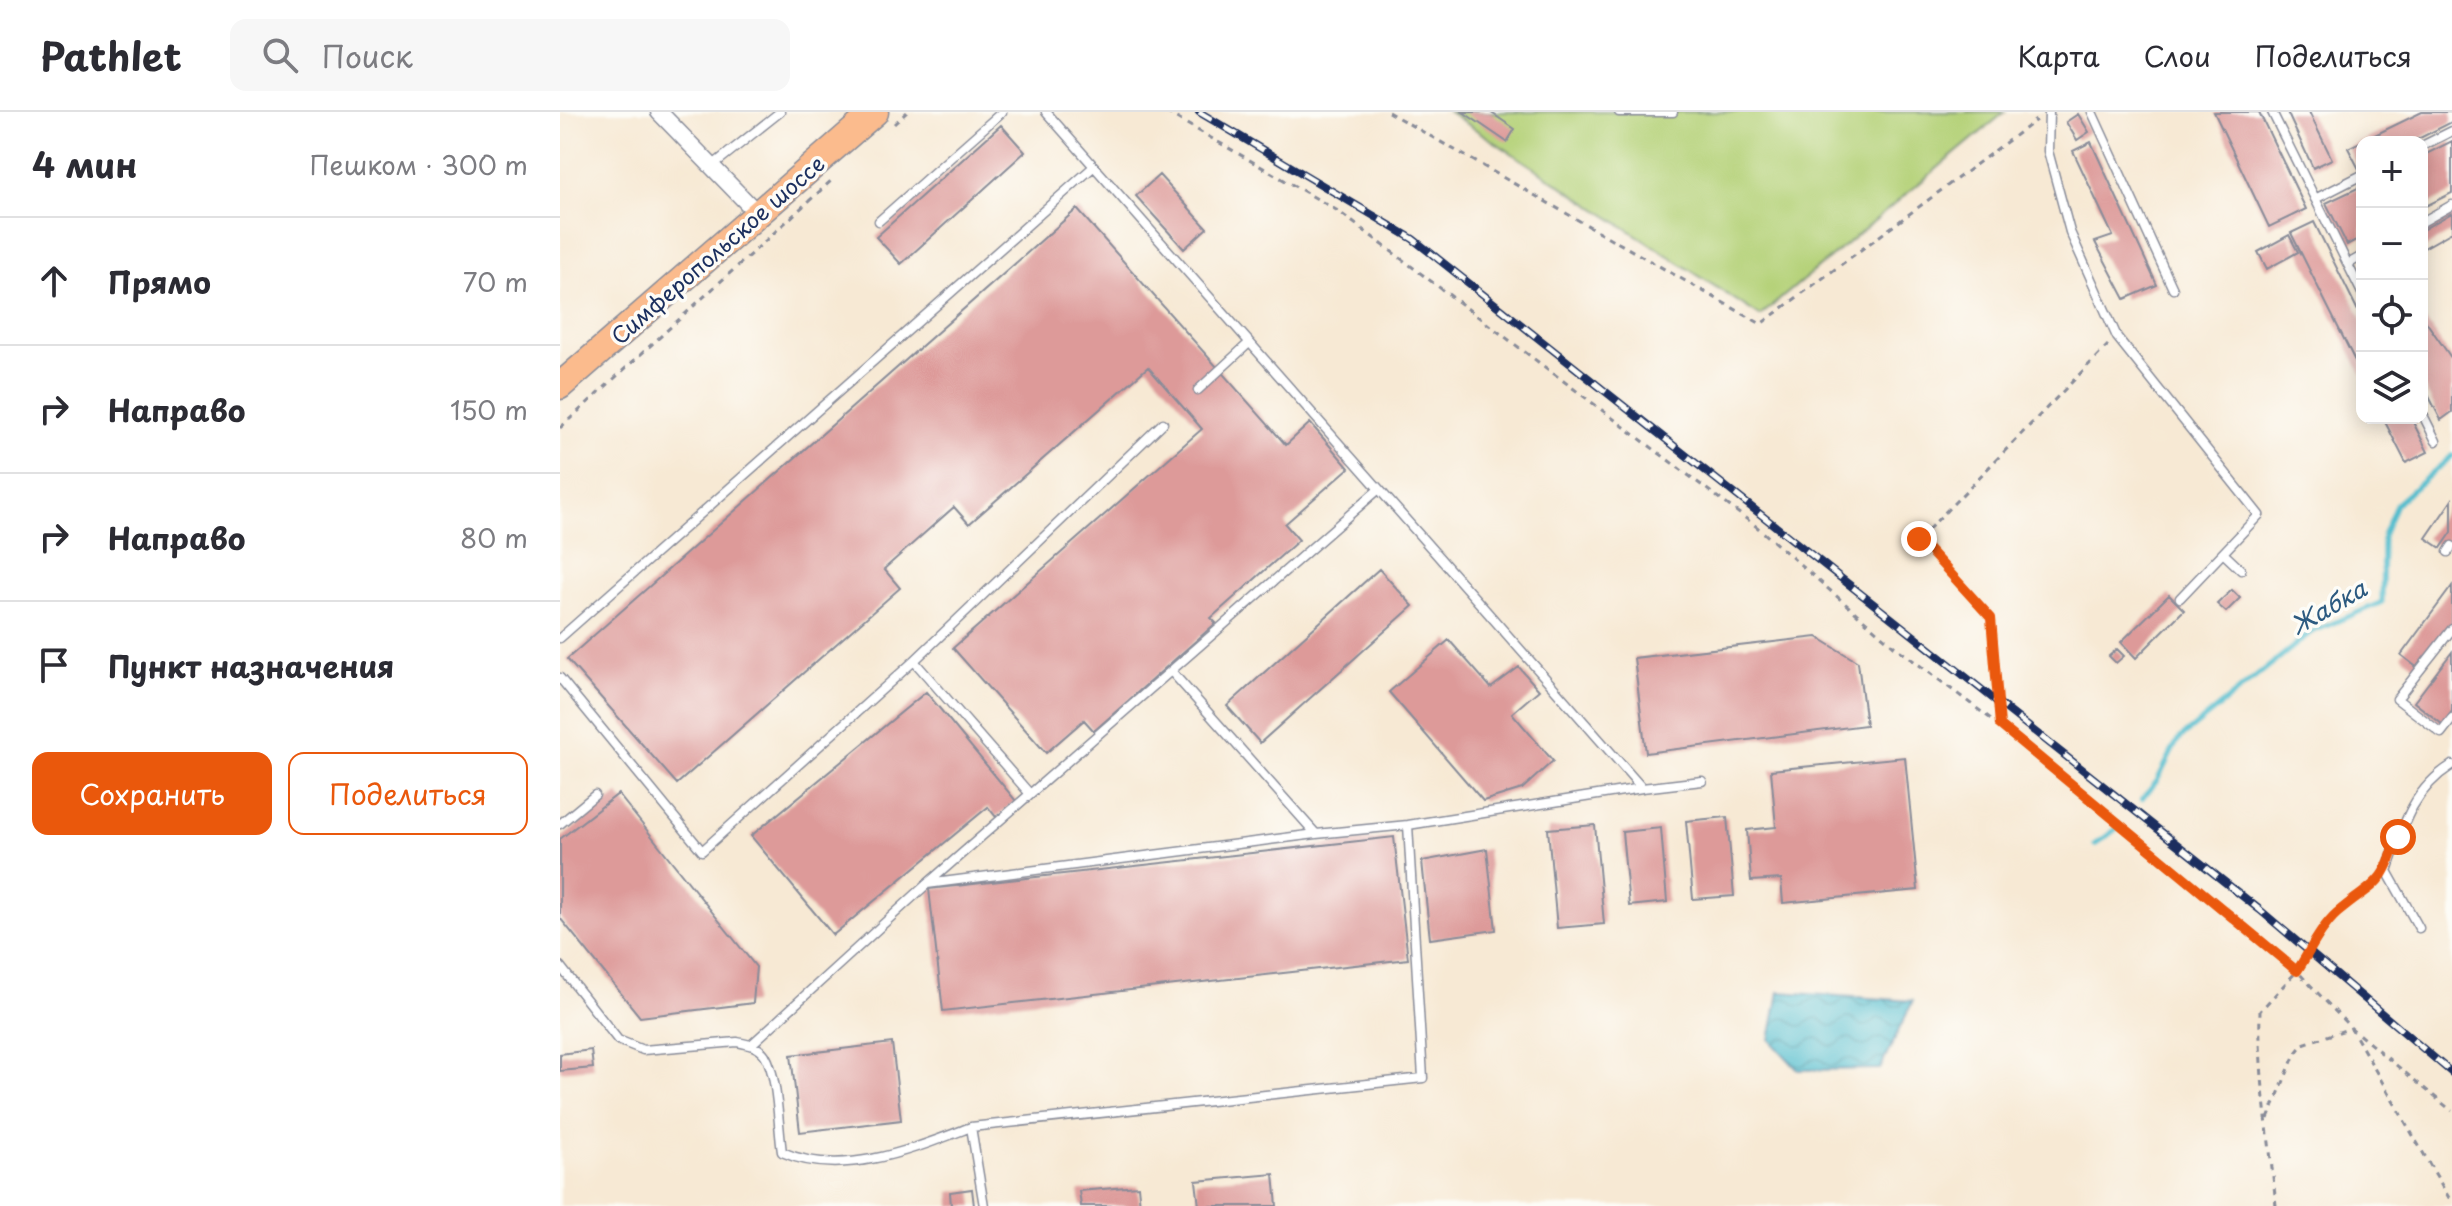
<!DOCTYPE html>
<html lang="ru">
<head>
<meta charset="utf-8">
<style>
  :root { --surface:#fff; --page:#f7f7f7; --text:#2b2b33; --muted:#7c7c81; --line:#e1e1e2; --accent:#ea580c }
  body { margin:0; font-family:"Playpen Sans",sans-serif; background:var(--page); color:var(--text) }
  .controls { position:absolute; right:24px; top:24px; display:grid; overflow:hidden; border-radius:16px; box-shadow:0 4px 20px #0003 }
  .controls button { width:72px; height:72px; display:grid; place-items:center; padding:0; border:0; border-bottom:2px solid var(--line); background:var(--surface); color:var(--text); font:40px sans-serif }
  .stop { position:absolute; width:24px; height:24px; margin:-18px; border:6px solid #ea580c; border-radius:50%; background:#fff }
  .stop.end { background:#ea580c; border-color:#fff; box-shadow:0 2px 8px #0008 }
  .list { margin:0; padding:0; list-style:none }
  h2 { display:flex; justify-content:space-between; align-items:center; height:104px; margin:0; padding:0 32px; font-size:34px }
  h2 small { font-size:26px; font-weight:400; color:var(--muted) }
  .list li { display:grid; grid-template-columns:52px 1fr auto; gap:24px; align-items:center; box-sizing:border-box; height:128px; padding:0 32px; border-top:2px solid var(--line) }
  .list b { display:block; font-size:30px; white-space:nowrap }
  .list em { font-size:26px; font-style:normal; color:var(--muted) }
  .actions { display:flex; gap:16px; padding:24px 32px }
  .actions a { flex:1; padding:18px 0; border:2px solid var(--accent); border-radius:16px; text-align:center; font-size:28px; color:var(--accent) }
  .actions .main { background:var(--accent); color:#fff }
  .icon { flex:none; width:44px; height:44px; fill:none; stroke:currentColor; stroke-width:2; stroke-linecap:round; stroke-linejoin:round }
  .map { position:relative; flex:none; width:1892px; height:1094px; overflow:hidden }
  header { display:flex; align-items:center; gap:48px; box-sizing:border-box; height:112px; padding:0 40px; background:var(--surface); border-bottom:2px solid var(--line) }
  header strong { font-size:38px }
  nav { display:flex; gap:44px; margin-inline-start:auto; font-size:28px }
  .search { width:560px; height:72px; background:var(--page); display:flex; align-items:center; gap:20px; box-sizing:border-box; padding:0 28px; border-radius:16px; color:var(--muted); font-size:30px }
  main { display:flex }
  aside { flex:1; background:var(--surface) }
  .map>svg:first-child { display:block }
  .grass { fill:#b5d279; stroke:#68806c; stroke-width:2 }
  .water { fill:url(#water-waves); stroke:#367696; stroke-width:2 }
  .lines { fill:none; stroke-linecap:round; stroke-linejoin:round }
  .stream { stroke:#52bdce; stroke-width:5 }
  .building { fill:#dd9a99 }
  .lane-casing { stroke:#898c99; stroke-width:11 }
  .street-casing { stroke:#898c99; stroke-width:19 }
  .primary-casing { stroke:#898c99; stroke-width:29 }
  .path { stroke:#898c99; stroke-width:3; stroke-dasharray:6 6; stroke-linecap:butt }
  .lane { stroke:#fff; stroke-width:8 }
  .street { stroke:#fff; stroke-width:16 }
  .primary { stroke:#fbbb8d; stroke-width:26 }
  .rail-casing { stroke:#1b2f5e; stroke-width:8 }
  .rail { stroke:#fdfcf7; stroke-width:5; stroke-dasharray:15; stroke-linecap:butt }
  .route { stroke:#ea580c; stroke-width:10 }
  .labels { text-anchor:middle; dominant-baseline:central; stroke-width:7; stroke-linejoin:round; paint-order:stroke }
  .street-label { font-size:22px; fill:#1b2f5e; stroke:#fdfcf7 }
  .water-label { font-size:24px; font-style:italic; fill:#2c5a80; stroke:#fdfcf7 }
</style>
</head>
<body>
<header>
<strong>Pathlet</strong>
<div class="search"><svg class="icon" aria-label="search" viewBox="0 0 24 24"><circle cx="10" cy="10" r="6"/><path d="M15 15l6 6"/></svg>Поиск</div>
<nav><a>Карта</a><a>Слои</a><a>Поделиться</a></nav>
</header>
<main>
<aside>
<h2>4 мин<small>Пешком · 300 m</small></h2>
<ul class="list">
<li><svg class="icon" aria-label="ahead" viewBox="0 0 24 24"><path d="M12 20V5M6 11l6-6 6 6"/></svg><div><b>Прямо</b></div><em>70 m</em></li>
<li><svg class="icon" aria-label="right" viewBox="0 0 24 24"><path d="M7 20v-9h11M14 6l5 5-5 5"/></svg><div><b>Направо</b></div><em>150 m</em></li>
<li><svg class="icon" aria-label="right" viewBox="0 0 24 24"><path d="M7 20v-9h11M14 6l5 5-5 5"/></svg><div><b>Направо</b></div><em>80 m</em></li>
<li><svg class="icon" aria-label="arrive" viewBox="0 0 24 24"><path d="M6 21V4h12l-3 4 3 4H6"/></svg><div><b>Пункт назначения</b></div></li>
</ul>
<div class="actions"><a class="main">Сохранить</a><a>Поделиться</a></div>
</aside>
<div class="map">
<svg width="1892" height="1094" viewBox="0 0 1892 1094">
  <defs>
    <pattern id="water-waves" width="16" height="10" patternUnits="userSpaceOnUse" patternTransform="scale(2)"><rect width="16" height="10" fill="#52bdce"/><path d="M0 5q4-4 8 0t8 0" fill="none" stroke="#439aaa"/></pattern>
  </defs>
  <rect width="100%" height="100%" fill="#fdfcf7"/>
  <filter id="ink" filterUnits="userSpaceOnUse"><feTurbulence type="fractalNoise" baseFrequency=".0125" numOctaves="2"/><feDisplacementMap in="SourceGraphic" scale="16" xChannelSelector="R" yChannelSelector="G"/><feConvolveMatrix kernelMatrix="1 2 1 2 8 2 1 2 1" color-interpolation-filters="sRGB"/></filter>
  <filter id="wash" filterUnits="userSpaceOnUse"><feTurbulence type="fractalNoise" baseFrequency=".006" numOctaves="4" result="noise"/><feDisplacementMap in="SourceGraphic" scale="32" xChannelSelector="R" yChannelSelector="G"/><feGaussianBlur stdDeviation="1.8" result="paint"/><feColorMatrix in="noise" values="0 0 0 0 0 0 0 0 0 0 0 0 0 0 0 0 0 1.4 0 .05"/><feComposite in="paint" operator="in"/></filter>
  <g filter="url(#wash)">
    <rect width="100%" height="100%" fill="#f7e9d4"/>
    <path class="grass" d="M889,0h556l-245,204z"/>
    <path class="water" d="M1219,880l134,9 -33,68 -82,1 -28,-30z"/>
    <g class="lines">
      <path class="stream" d="M1582,687l15,-18 21,-41 132,-107 72,-31 1,-66 13,-32 56,-48
        M1535,733l25,-19"/>
    </g>
    <g id="blocks">
      <path class="building" d="M903,0h27l25,17 -8,13z
        M1654,0h45l47,97 -37,18z
        M1727,0h22l23,47 -19,9z
        M1862,0h30v10l-40,20h-50v25l-3,2 -11,-21z
        M1518,2l11,18 -12,8 -11,-18z
        M441,13l24,27 -124,112 -25,-27z
        M1892,29v52l-30,15v-52z
        M1531,30l66,143 -32,14 -30,-57 18,-6 -40,-85z
        M599,63l48,53 -23,21 -48,-53z
        M1802,74v51l-15,8 -21,-42z
        M517,97l209,236 24,-22 39,45 -64,56 14,16 -88,78 5,5 -122,108 -10,-11 -38,33 -93,-105 249,-219 -54,-62 -179,157 -15,-17 -70,62 16,19 -223,196 -110,-125z
        M1892,101v19l-30,17v-19z
        M1754,110l48,97v56l-71,-142z
        M1729,123l9,17 -31,17 -9,-17z
        M1862,204l30,43v53l-11,8 -19,-37z
        M1823,306h28l17,34 -22,11z
        M1892,388v32l-11,16 -15,-10z
        M819,457l34,37 -153,137 -33,-37z
        M1892,474v38l-33,45 -18,-14z
        M1672,478l8,8 -14,14 -9,-8z
        M1609,483l15,15 -48,48 -15,-16z
        M1257,525l41,25 8,63 -220,28 -12,-95z
        M889,528l42,48 28,-21 20,23 -27,23 41,48 -31,28 -39,12 -94,-109z
        M1557,537l7,7 -8,7 -7,-7z
        M1892,540v59l-10,13 -28,-22z
        M366,580l90,109 -20,16 -8,-10 -155,128 -82,-99z
        M1345,645l13,133 -135,13 -2,-24 -30,2 -4,-51 29,-3 -5,-57z
        M58,682l138,173 -3,36 -113,14 -80,-99v-79z
        M1167,705l7,79 -41,3 -7,-78z
        M1035,713l9,99 -47,4 -9,-99z
        M1101,716l6,74 -38,4 -7,-74z
        M834,725l14,122 -465,52 -14,-122z
        M927,737l9,81 -66,9 -8,-78z
        M332,931l9,77 -101,12 -9,-77z
        M31,938l2,18 -33,3v-17z
        M714,1062l3,32h-78l-3,-25z
        M578,1074l2,20h-59l-2,-15z
        M412,1077l2,17h-23l-1,-14z"/>
    </g>
  </g>
  <g filter="url(#ink)">
    <use href="#blocks" fill-opacity="0" stroke="#898c99" stroke-width="2"/>
    <g class="lines">
      <g class="lane-casing">
        <path id="lane" d="M486,0l333,377 -349,305 -116,-133 249,-238
          M1059,0h54
          M1489,0l-1,39 22,81 47,105 142,178 -79,83
          M1532,0l81,177
          M1712,0l90,181
          M1862,34l30,-15
          M152,54l68,-54
          M1755,87l47,-24
          M319,109l123,-109
          M1862,110l30,-17
          M1788,152l14,-8
          M638,278l51,-47
          M1862,301l14,28
          M1888,440l4,-6
          M1663,441l18,17
          M1892,517l-55,70 44,34 11,-14
          M0,526l532,-470
          M611,559l145,163 92,-9 234,-37 -263,-299
          M0,566l142,173 212,-190
          M1082,676l60,-7
          M470,682l-103,90 389,-50
          M0,712l35,-29
          M1859,816l-32,-57c15,-43 25,-81 65,-106
          M0,854l58,74 25,10 94,-8c10,2 22,4 28,13 13,21 13,71 17,97 60,27 131,-3 189,-25
          M192,932l175,-160
          M424,1094l-13,-79 452,-49 -15,-253"/>
      </g>
      <g class="street-casing">
        <path id="street" d="M99,0l98,101"/>
      </g>
      <g class="primary-casing">
        <path id="primary" d="M0,274l315,-274"/>
      </g>
      <path class="path" d="M606,0l172,99 419,316 137,119 105,79
        M828,0l373,212 275,-204
        M334,12l13,-12
        M1548,233l-189,194 72,79 9,107 297,246 54,57 101,175
        M0,316l272,-248
        M1708,1007l27,-65 8,-10 48,-16 101,83
        M1716,1094c-6,-66 -18,-129 -16,-195l37,-40 38,-56 45,-35"/>
      <use href="#lane" class="lane"/>
      <use href="#street" class="street"/>
      <use href="#primary" class="primary"/>
      <g class="rail-casing">
        <path id="rail" d="M639,0l214,127 847,671 192,163"/>
      </g>
      <use href="#rail" class="rail"/>
    </g>
  </g>
  <g class="lines" filter="url(#ink)">
    <path class="route" d="M1359,427l72,79 9,107 297,246c12,-18 24,-44 40,-58 39,-33 43,-22 61,-76"/>
  </g>
  <g class="labels">
    <g class="street-label">
      <text transform="translate(157 137) rotate(-41)">Симферопольское шоссе</text>
    </g>
    <g class="water-label">
      <text transform="translate(1768 494) rotate(-30)">Жабка</text>
    </g>
  </g>
</svg>
<div class="controls">
<button>+</button>
<button>−</button>
<button><svg class="icon" aria-label="locate" viewBox="0 0 24 24"><circle cx="12" cy="12" r="6"/><path d="M12 2v4M12 18v4M2 12h4M18 12h4"/></svg></button>
<button><svg class="icon" aria-label="layers" viewBox="0 0 24 24"><path d="M12 4l9 5-9 5-9-5zM3 14l9 5 9-5"/></svg></button>
</div>
<div class="stop" style="left:1838px;top:725px"></div>
<div class="stop end" style="left:1359px;top:427px"></div>
</div>
</main>
</body>
</html>
